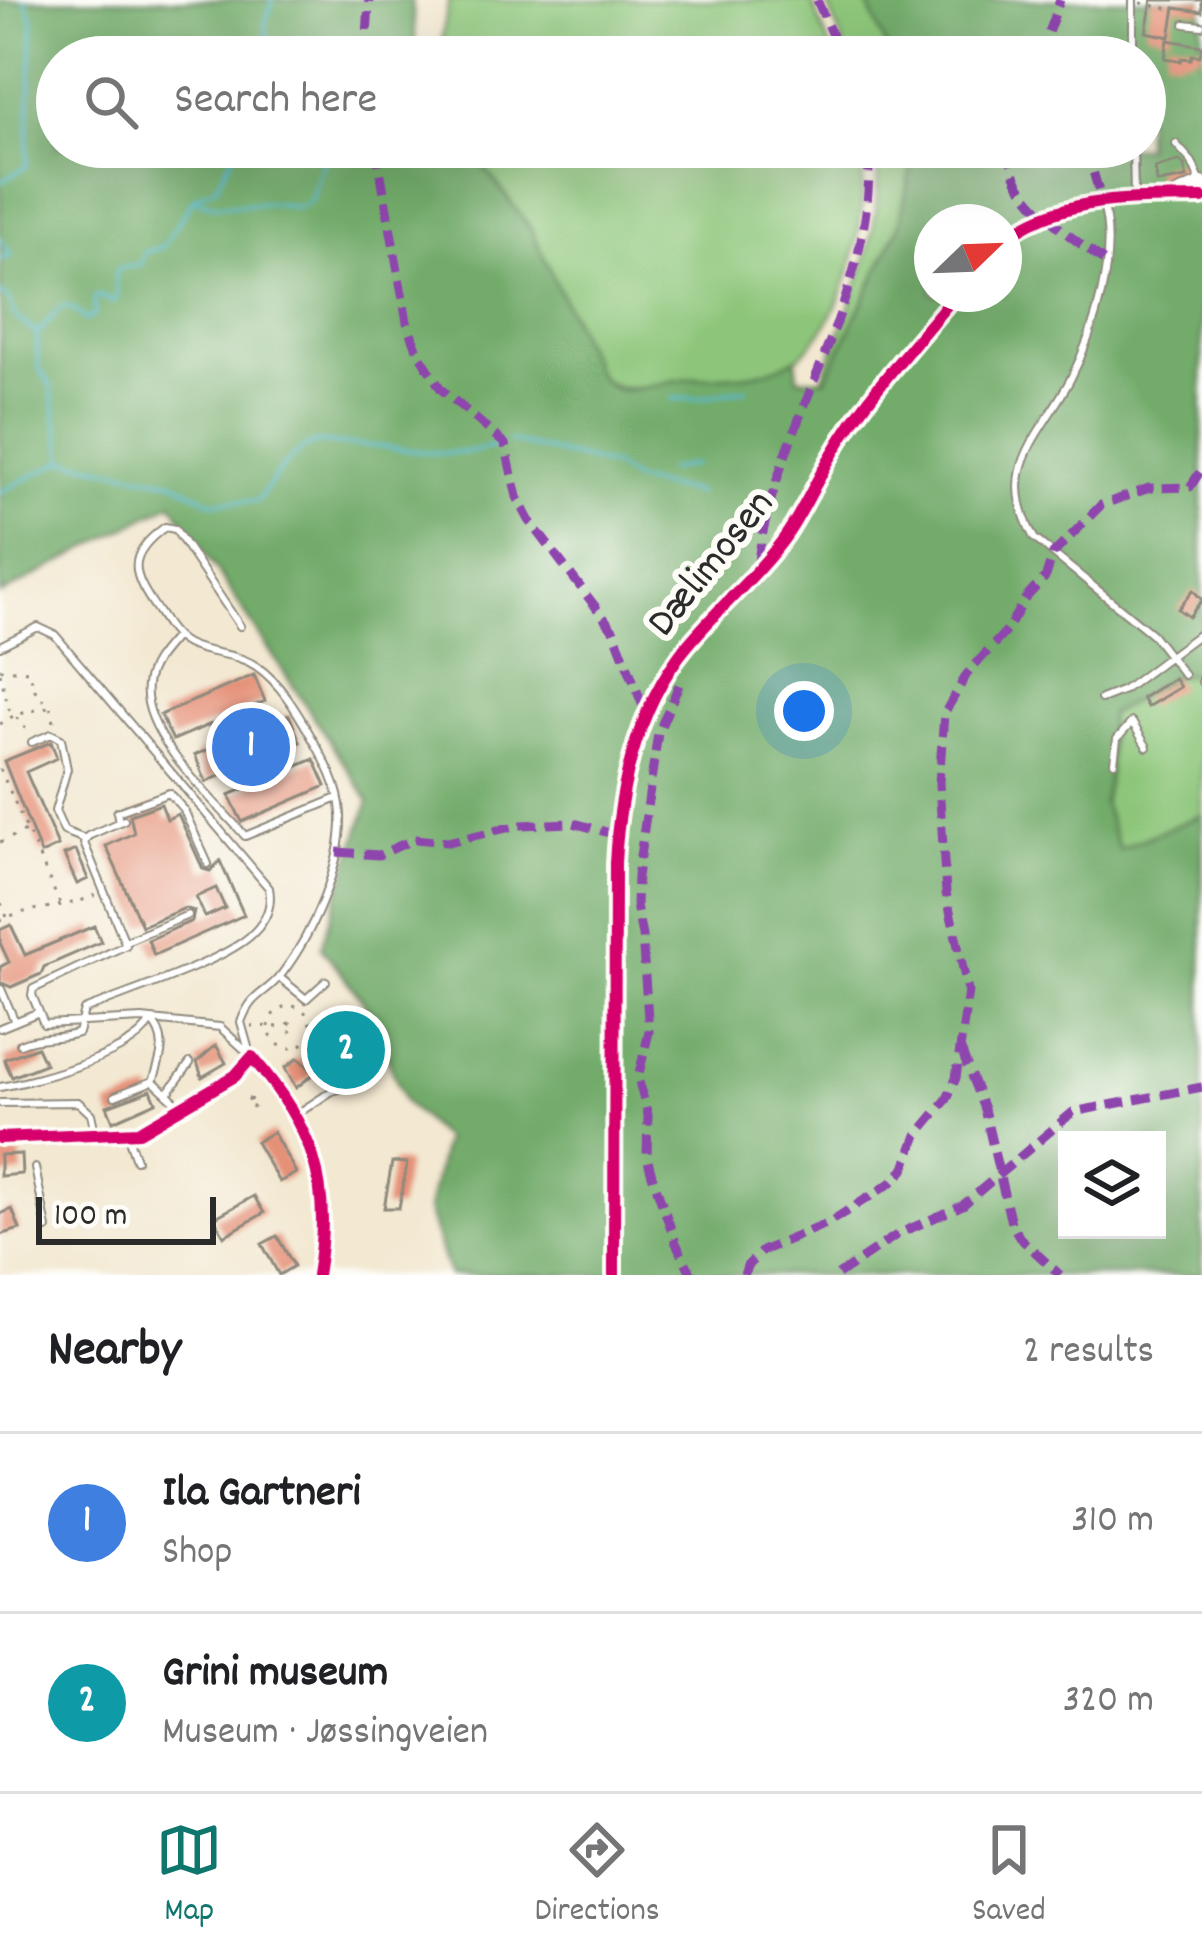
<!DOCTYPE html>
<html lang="en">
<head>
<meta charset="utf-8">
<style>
  :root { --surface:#fff; --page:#f6f6f6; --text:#202124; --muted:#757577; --line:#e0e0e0; --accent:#0f766e }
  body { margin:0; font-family:Dekko,sans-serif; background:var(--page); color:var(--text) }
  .controls { position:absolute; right:36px; bottom:36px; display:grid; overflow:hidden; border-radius:0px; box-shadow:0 12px 48px #0002 }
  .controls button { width:108px; height:108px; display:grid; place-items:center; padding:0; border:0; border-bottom:3px solid var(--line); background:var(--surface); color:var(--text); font:60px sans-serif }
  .compass { position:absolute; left:914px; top:204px; width:108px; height:108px; border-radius:50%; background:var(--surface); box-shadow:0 12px 48px #0002; rotate:67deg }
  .scale { position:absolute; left:36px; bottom:30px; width:180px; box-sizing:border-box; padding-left:12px; border:6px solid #2b2b2b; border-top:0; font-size:33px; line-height:42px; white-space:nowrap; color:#2b2b2b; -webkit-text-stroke:9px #fdfcf7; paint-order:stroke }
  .you { position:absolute; left:804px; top:711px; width:42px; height:42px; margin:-30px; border:9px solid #fff; border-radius:50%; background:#1a73e8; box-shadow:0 0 0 18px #1a73e833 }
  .badge { display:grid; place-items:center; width:78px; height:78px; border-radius:50%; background:var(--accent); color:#fff; font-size:39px; font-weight:700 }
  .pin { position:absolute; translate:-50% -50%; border:6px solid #fff; box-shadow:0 3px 12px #0006 }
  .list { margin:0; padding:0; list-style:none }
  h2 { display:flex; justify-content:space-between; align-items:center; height:156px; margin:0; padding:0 48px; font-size:51px }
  h2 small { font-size:39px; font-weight:400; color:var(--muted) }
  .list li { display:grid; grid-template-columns:78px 1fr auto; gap:36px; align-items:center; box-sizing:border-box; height:180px; padding:0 48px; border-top:3px solid var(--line) }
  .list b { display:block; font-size:45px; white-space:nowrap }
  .list p { margin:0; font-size:39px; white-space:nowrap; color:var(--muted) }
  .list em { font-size:39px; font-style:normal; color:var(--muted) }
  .icon { flex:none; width:66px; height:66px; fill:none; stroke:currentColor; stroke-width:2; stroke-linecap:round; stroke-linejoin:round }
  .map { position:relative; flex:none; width:1202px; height:1275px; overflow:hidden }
  .search { position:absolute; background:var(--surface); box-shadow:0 12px 48px #0002; left:36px; right:36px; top:36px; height:132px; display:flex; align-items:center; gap:30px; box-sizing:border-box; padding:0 42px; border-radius:66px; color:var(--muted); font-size:45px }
  .sheet { height:516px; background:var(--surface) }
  nav { display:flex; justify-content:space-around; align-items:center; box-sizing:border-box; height:168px; border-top:3px solid var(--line); background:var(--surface); font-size:33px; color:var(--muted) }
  nav a { display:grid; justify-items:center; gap:6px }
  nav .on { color:var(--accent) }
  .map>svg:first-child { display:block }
  .green { fill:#8dc67a; stroke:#5c7852; stroke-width:3 }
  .forest { fill:#72ab6a; stroke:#4e6b4a; stroke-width:3; fill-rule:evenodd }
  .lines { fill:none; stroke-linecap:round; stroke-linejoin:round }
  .stream { stroke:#55bbd4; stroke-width:3 }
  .building { fill:#e59178; fill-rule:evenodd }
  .service-casing { stroke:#8f8a7e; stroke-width:10 }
  .minor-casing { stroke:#8f8a7e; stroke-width:18 }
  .path { stroke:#8f8a7e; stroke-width:3; stroke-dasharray:3 9; stroke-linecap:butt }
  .service { stroke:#fff; stroke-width:6 }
  .minor { stroke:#fff; stroke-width:14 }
  .quiet { stroke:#8e44ad; stroke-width:9; stroke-dasharray:18 9; stroke-linecap:butt }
  .cycleway-casing { stroke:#fdfcf7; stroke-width:20 }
  .cycleway { stroke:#d6006c; stroke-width:12 }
  .labels { text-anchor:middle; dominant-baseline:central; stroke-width:12; stroke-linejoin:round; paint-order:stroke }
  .street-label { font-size:42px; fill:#2b2b2b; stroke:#fdfcf7 }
</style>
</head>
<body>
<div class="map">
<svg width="1202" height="1275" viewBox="0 0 1202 1275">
  <rect width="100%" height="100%" fill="#fdfcf7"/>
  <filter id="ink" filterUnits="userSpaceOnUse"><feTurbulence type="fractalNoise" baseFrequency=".00833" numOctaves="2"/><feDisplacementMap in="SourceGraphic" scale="24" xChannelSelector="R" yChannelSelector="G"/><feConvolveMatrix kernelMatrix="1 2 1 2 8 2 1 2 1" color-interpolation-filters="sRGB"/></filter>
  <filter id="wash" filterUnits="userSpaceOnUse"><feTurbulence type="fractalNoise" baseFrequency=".004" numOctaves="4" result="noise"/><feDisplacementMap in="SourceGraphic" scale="48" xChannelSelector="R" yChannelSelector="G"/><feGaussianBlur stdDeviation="2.7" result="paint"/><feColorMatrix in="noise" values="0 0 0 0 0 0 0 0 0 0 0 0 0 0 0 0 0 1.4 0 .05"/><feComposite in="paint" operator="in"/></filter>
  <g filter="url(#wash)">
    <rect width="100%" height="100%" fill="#f3e8d1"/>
    <path class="green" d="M449,0h362l23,57h-396z
      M826,0h40l25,57h-43z
      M469,147h392c9,69 -13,192 -84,223 -29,12 -62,5 -92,9 -34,4 -60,21 -87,-4l-67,-146z
      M875,147h40v11l-16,69 -72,152h-5c26,-73 67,-152 53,-232z
      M1202,666v149l-83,34 -16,-45 6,-31v-58l64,-39 22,-2z"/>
    <path class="forest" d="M0,0h412l5,57h-360v90h412l62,82 67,146c8,7 12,14 23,15 20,1 45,-9 65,-11 40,-5 74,1 110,-21l2,20 28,1 73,-152 16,-80h230v-90h-254l-25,-57h336v666l-7,8 -22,2 -64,39v58l-6,30 16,46 83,-34v460h-753l-21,-65 16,-71 -39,-37 -41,-100 -43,-55 48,-146 -197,-298 -172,92zM932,222h72v72h-72zM1067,1140h90v90h-90z"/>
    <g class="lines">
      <path class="stream" d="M271,57l-6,-33 8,-24
        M0,182l27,-16 6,-145 -8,-21
        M193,199c36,15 68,-3 104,9l13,-7 15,-44 11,-10
        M0,238l11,18 -11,3
        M0,293l10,7 5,16 22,18 1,33 12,17 14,76 -64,32
        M37,334l25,-28 10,2 14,12 9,-5 -1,-17 5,-2 14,6 4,-4 -2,-23 4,-7 21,-3 5,-13 18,-5 30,-48 23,-12 21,-40
        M672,399l27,-1 47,-9
        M509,441l104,25 22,15 64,12
        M64,460l111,22 36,20 46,-1c15,-19 34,-52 60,-58 7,-1 19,2 27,2 53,-1 106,19 157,-1
        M668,470l26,-5"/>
    </g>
    <g id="blocks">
      <path class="building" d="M1152,0h50v12l-27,-4 -5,29 -24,-5z
        M1168,40l34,6 -2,10 -8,-1 -1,4 -9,-1 -1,3 -16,-3z
        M1179,161l5,4 3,13 -30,5 -2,-15z
        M1193,590l9,10 -13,17 -11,-8z
        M254,675l11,26 -20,9 9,20 35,-15 11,27 -24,10 8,20 30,-13 12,27 -84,36 -13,-27 22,-9 -9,-20 -36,16 -11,-27 31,-13 -8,-21 -45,19 -13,-25z
        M1174,678l6,9 -33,20 -5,-9z
        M51,742l6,16 -31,14 32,74 -17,8 -37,-93z
        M161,804l6,15 11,-5 25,55 7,2 10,-10 24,54 -90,40 -6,-15 44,-19 2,-10 -9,-3 -43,18 -36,-80 28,-13 -4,-18zM216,888l9,20 -20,9 -9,-20z
        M76,850l12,29 -11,5 -13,-29z
        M11,925l14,30 69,-29 7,16 -57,25 -3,7 -30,13 -11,-5v-15l9,-5 -9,-19v-13z
        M355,1020l14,52 -22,7 -13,-54z
        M216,1045l10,18 -24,14 -5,-15z
        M37,1047l8,17 -33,13 -8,-18z
        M298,1058l17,15 -19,15 -11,-20z
        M151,1090l5,12 -43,19 -6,-15z
        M273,1132l23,41 -17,9 -23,-40z
        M21,1154l1,20 -22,2v-21z
        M392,1162l15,1 -8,45h-15z
        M254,1196l10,17 -40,23 -10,-18z
        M12,1209l8,20 -20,6v-21z
        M277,1236l17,30 -15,9 -17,-31z"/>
    </g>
  </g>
  <g filter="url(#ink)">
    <use href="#blocks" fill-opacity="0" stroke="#8f8a7e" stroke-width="3"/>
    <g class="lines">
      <g class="service-casing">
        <path id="service" d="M1185,24l17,2
          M1133,57v-57
          M1176,144l16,18 8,19
          M1133,147l1,50
          M1102,202c17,52 -8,131 -32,178 -32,60 -74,88 -36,158l118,96 32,41
          M240,626l-65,-97 -10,-2c-40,29 -33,47 -8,83 8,12 16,27 30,34 22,11 48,8 69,22 24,16 42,47 56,72 13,22 28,50 29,76 2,51 -29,121 -60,161 -17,21 -29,17 -40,47l9,32
          M176,636c-13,15 -27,29 -29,49 -6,50 68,116 98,151l93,-38
          M0,646l38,-19 17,8 214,253c4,20 -5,36 -20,49 -32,27 -123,56 -165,73l-6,23c-20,7 -38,2 -58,11
          M1202,679v3
          M1101,699l23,-9 78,-58
          M32,742l19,-8 10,5 6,30 -12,42 9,20 21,8
          M1114,762l3,-23 15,-17 15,25
          M124,820l-36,16 -4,7 42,102 -93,44 -1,6 12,29 98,-5 78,8 26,24
          M119,822l-2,-10 52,-19 15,17 24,54
          M126,941l62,-26
          M279,977l27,22 20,-18
          M1,989l14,33
          M0,1028l39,-16
          M0,1087c32,-5 143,-35 150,-67 19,18 11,39 3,61
          M168,1093l22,-30
          M115,1096l38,-15 28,26
          M0,1103l78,-1 13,12 4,18
          M297,1114l35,-23 38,-10 7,-6 -14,-56 -5,-7 -27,6 -5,5 15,65
          M127,1134l9,26
          M35,1168l12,60"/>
      </g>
      <g class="minor-casing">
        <path id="minor" d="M1177,195l25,-11
          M1004,240c56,-45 129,-41 198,-42
          M0,1138l139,-6 96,-56 17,-19c60,70 81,125 65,218
          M614,1275l1,-412c4,-72 20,-147 64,-207 31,-41 73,-74 104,-116 20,-27 32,-58 50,-87 34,-58 81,-108 123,-159"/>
      </g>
      <path class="path" d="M1141,3l34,7
        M0,669l29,2 6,19 16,19 4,17
        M0,673l9,36 21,25
        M0,724l15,-9 33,-8
        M0,769l61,137
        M0,842l26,-11
        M1,903l6,14
        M0,920c31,-14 65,-11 96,-25
        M269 1027a21 21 0 1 1 42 0a21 21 0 1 1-42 0Z
        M289,1023l6,4 -5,5 -4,-5z
        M251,1026l35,1
        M249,1099l6,2 -1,6 -7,-1z"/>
      <use href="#service" class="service"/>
      <use href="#minor" class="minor"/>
      <path class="quiet" d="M817,0l24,57
        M366,57l3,-57
        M1039,57l21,-57
        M376,147l31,175 12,32 22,35 64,55 12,53 12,23 85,111 32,83
        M1012,147c-10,47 62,91 94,116
        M1086,147l16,55
        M758,561c19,-142 121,-268 110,-414
        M679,685l-21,48 -21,144 -1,28 6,31 7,96 -11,46 10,37 -1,42 5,18 24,68 16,32
        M337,852l42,3 35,-16 34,3 71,-17 55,-2 43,12
        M961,1050l23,59 27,114 9,15 40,37
        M744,1275l3,-9 15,-15 66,-28 63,-40 13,-13 13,-35 30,-36 9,-21 12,-87 -22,-98 -7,-110 5,-69 23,-40 40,-44 18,-31 21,-23 7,-22 48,-49 48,-17 41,-1 12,-18
        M838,1275l60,-41 65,-29 110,-93 129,-25"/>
      <g class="cycleway-casing">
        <path id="cycleway" d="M1004,240c56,-45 129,-41 198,-42
          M0,1138l139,-6 96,-56 17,-19c60,70 81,125 65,218
          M614,1275l1,-412c4,-72 20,-147 64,-207 31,-41 73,-74 104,-116 20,-27 32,-58 50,-87 34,-58 81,-108 123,-159"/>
      </g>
      <use href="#cycleway" class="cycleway"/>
    </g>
  </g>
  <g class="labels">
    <g class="street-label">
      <text transform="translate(713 565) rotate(-51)">Dælimosen</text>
    </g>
  </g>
</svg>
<div class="controls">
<button><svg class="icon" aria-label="layers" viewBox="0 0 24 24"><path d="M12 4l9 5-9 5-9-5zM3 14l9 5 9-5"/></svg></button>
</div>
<svg class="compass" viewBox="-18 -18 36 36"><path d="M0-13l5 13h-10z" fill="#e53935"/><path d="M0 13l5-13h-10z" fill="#757577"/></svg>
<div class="scale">100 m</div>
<div class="you"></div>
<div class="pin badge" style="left:251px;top:747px;background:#3f7fe0">1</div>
<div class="pin badge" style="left:346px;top:1050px;background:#0f9aa8">2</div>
<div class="search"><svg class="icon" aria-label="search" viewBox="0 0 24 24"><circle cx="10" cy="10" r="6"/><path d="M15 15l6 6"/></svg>Search here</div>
</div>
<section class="sheet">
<h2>Nearby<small>2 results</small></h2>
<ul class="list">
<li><span class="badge" style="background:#3f7fe0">1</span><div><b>Ila Gartneri</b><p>Shop</p></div><em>310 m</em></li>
<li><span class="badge" style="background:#0f9aa8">2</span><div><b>Grini museum</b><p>Museum · Jøssingveien</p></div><em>320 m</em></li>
</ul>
</section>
<nav>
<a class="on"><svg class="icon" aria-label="map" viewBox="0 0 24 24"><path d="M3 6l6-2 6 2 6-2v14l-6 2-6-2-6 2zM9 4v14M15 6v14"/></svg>Map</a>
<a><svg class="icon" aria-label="directions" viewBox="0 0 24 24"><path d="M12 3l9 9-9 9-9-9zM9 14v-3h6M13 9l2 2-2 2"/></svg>Directions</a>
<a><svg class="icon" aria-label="saved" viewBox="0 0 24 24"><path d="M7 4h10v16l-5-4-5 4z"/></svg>Saved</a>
</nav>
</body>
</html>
